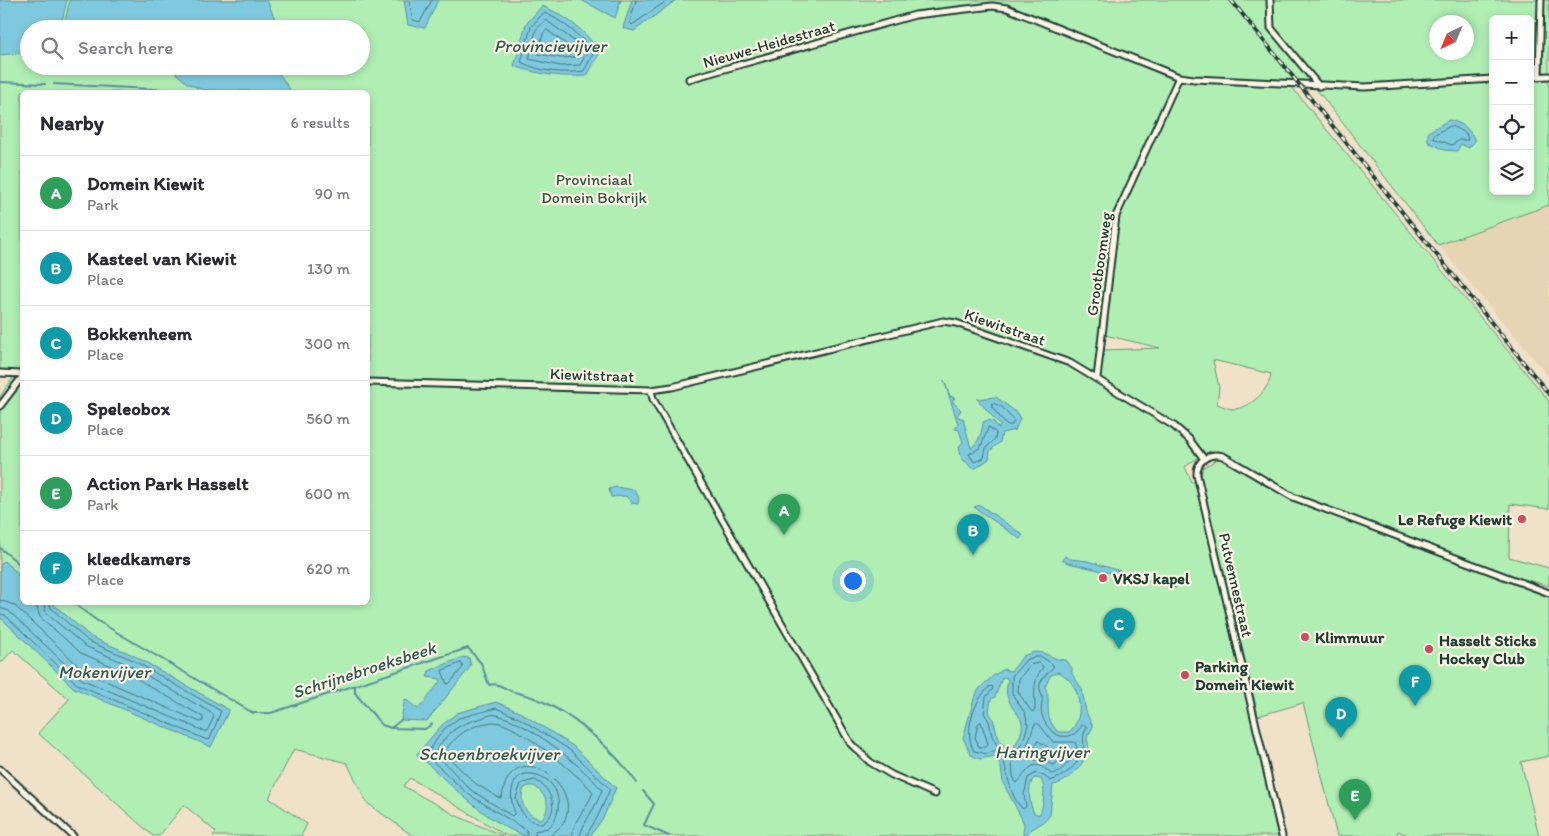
<!DOCTYPE html>
<html lang="en">
<head>
<meta charset="utf-8">
<style>
  :root { --surface:#fff; --page:#f2f2f3; --text:#2b2b33; --muted:#7c7c81; --line:#e1e1e2; --accent:#d1495b }
  body { margin:0; font-family:Itim,sans-serif; background:var(--page); color:var(--text) }
  .controls { position:absolute; right:15px; top:15px; display:grid; overflow:hidden; border-radius:8px; box-shadow:0 2px 8px #0003 }
  .controls button { width:45px; height:45px; display:grid; place-items:center; padding:0; border:0; border-bottom:1px solid var(--line); background:var(--surface); color:var(--text); font:25px sans-serif }
  .compass { position:absolute; left:1429px; top:15px; width:45px; height:45px; border-radius:50%; background:var(--surface); box-shadow:0 2px 8px #0003; rotate:224deg }
  .you { position:absolute; left:852px; top:580px; width:18px; height:18px; margin:-12px; border:4px solid #fff; border-radius:50%; background:#1a73e8; box-shadow:0 0 0 8px #1a73e833 }
  .badge { display:grid; place-items:center; width:32px; height:32px; border-radius:50%; background:var(--accent); color:#fff; font-size:16px; font-weight:700 }
  .pin { position:absolute; translate:-50% -41px; filter:drop-shadow(0 1px 2px #0008) }
  .pin::after { content:''; position:absolute; top:26px; width:18px; height:15px; background:inherit; clip-path:polygon(0 0,100% 0,50% 100%) }
  .list { margin:0; padding:0; list-style:none }
  h2 { display:flex; justify-content:space-between; align-items:center; height:65px; margin:0; padding:0 20px; font-size:21px }
  h2 small { font-size:16px; font-weight:400; color:var(--muted) }
  .list li { display:grid; grid-template-columns:32px 1fr auto; gap:15px; align-items:center; box-sizing:border-box; height:75px; padding:0 20px; border-top:1px solid var(--line) }
  .list b { display:block; font-size:19px; white-space:nowrap }
  .list p { margin:0; font-size:16px; white-space:nowrap; color:var(--muted) }
  .list em { font-size:16px; font-style:normal; color:var(--muted) }
  .icon { flex:none; width:28px; height:28px; fill:none; stroke:currentColor; stroke-width:2; stroke-linecap:round; stroke-linejoin:round }
  .map { position:relative; flex:none; width:1549px; height:836px; overflow:hidden }
  .search { position:absolute; background:var(--surface); box-shadow:0 2px 8px #0003; left:20px; top:20px; width:350px; height:55px; display:flex; align-items:center; gap:12px; box-sizing:border-box; padding:0 18px; border-radius:28px; color:var(--muted); font-size:19px }
  .panel { position:absolute; background:var(--surface); box-shadow:0 2px 8px #0003; left:20px; top:90px; width:350px; height:515px; border-radius:8px }
  .map>svg:first-child { display:block }
  .built { fill:#e6d5b5 }
  .green { fill:#b0eeb4; stroke:#689674; fill-rule:evenodd }
  .water { fill:#7fc9df; stroke:#59919b; fill-rule:evenodd }
  .lines { fill:none; stroke-linecap:round; stroke-linejoin:round }
  .shore { stroke:#457578; stroke-width:1 }
  .stream { stroke:#59919b; stroke-width:2 }
  .minor-casing { stroke:#1f3d34; stroke-width:9 }
  .minor { stroke:#fcf5e5; stroke-width:5 }
  .rail-casing { stroke:#1f3d34; stroke-width:4 }
  .rail { stroke:#fcf5e5; stroke-width:2; stroke-dasharray:5.5; stroke-linecap:butt }
  .poi-dot { fill:#d1495b; stroke:#fcf5e5; stroke-width:2 }
  .labels { text-anchor:middle; dominant-baseline:central; stroke-width:4.5; stroke-linejoin:round; paint-order:stroke }
  .street-label { font-size:16px; fill:#1f3d34; stroke:#fcf5e5 }
  .park-label { font-size:16px; fill:#355847; stroke:#fcf5e5 }
  .poi-label { font-size:16px; font-weight:bold; fill:#1f3d34; stroke:#fcf5e5; text-anchor:start }
  .water-label { font-size:18px; font-style:italic; fill:#325956; stroke:#fcf5e5 }
</style>
</head>
<body>
<div class="map">
<svg width="1549" height="836" viewBox="0 0 1549 836">
  <rect width="100%" height="100%" fill="#efe2c9"/>
  <filter id="ink" filterUnits="userSpaceOnUse"><feTurbulence type="fractalNoise" baseFrequency=".02" numOctaves="2"/><feDisplacementMap in="SourceGraphic" scale="10" xChannelSelector="R" yChannelSelector="G"/><feConvolveMatrix kernelMatrix="1 2 1 2 8 2 1 2 1" color-interpolation-filters="sRGB"/></filter>
  <g filter="url(#ink)">
    <path class="built" d="M1549,205v172l-111,-132z"/>
    <path class="green" d="M0,0h1549v205l-111,40 -128,-164 -24,-1 263,321v108l-39,-5 -1,53 40,11v18l-46,-13 -125,-45 -1,4 172,65v159l-28,6 18,74h-129l-12,-5 -2,5h-59l-34,-133 -45,13 -27,-117 -8,2 55,235h-771l-97,-58 -7,8 54,30 47,20h-91l-46,-33 -20,-40 -53,-14 -25,49 38,26 -6,12h-88l3,-4 -32,-27 -25,31h-6l-115,-103 31,-34 -56,-49 -13,14v-268l18,-25h-18zM1493,19h37v172h-37zM1436,22h30v30h-30zM29,29h332v37h-332zM22,92h346v510h-346zM1105,335l55,13 -56,2zM1213,360l58,14c-1,15 -22,36 -39,35 -4,0 -11,-4 -15,-5l2,-17zM1204,453l12,7 -14,8 -1,13 -9,1 -7,-15z"/>
    <path class="water" d="M0,0h67l-7,29h-31v23l-29,3z
      M70,0h197l12,29h-216z
      M404,0h34l-13,28 -17,-3z
      M581,0h40l-6,18z
      M632,0h44l-42,31 -11,-3z
      M542,6c21,8 48,27 57,48l-12,22c-26,1 -48,-1 -73,-10l12,-42z
      M168,66h110l2,9 10,15 -2,2 -85,-2 -16,-7z
      M1449,120c14,3 21,9 26,21l-6,7 -8,-4 -4,7 -12,-1 -17,-8v-10z
      M944,380l6,16 5,2 -2,1v3l8,8 -4,6 6,3 8,29c8,-5 11,-16 12,-26l5,-2 6,2 4,6 3,-2 -24,-27 19,-2 21,16 3,6 -5,11 -13,3 -2,9 -10,9 -1,8 -13,9h-5l-4,-6 -5,-2 -3,-13 4,-5 -4,-12 -4,-1 3,-5z
      M615,487l20,3 4,8 -1,6 -6,-1 -6,-7 -15,1 -2,-8z
      M980,505l43,30 -3,4 -46,-32z
      M1065,556l5,3 18,2 64,20 4,-1 20,8 -108,-25 -6,-3z
      M4,561l18,16v25l30,1 39,34 42,18 96,55 -18,37 -137,-59 -74,-71v-52z
      M1034,652c12,-1 19,8 31,8l7,8v6l10,15 4,23 7,15 -6,10c0,4 2,8 1,12 -3,15 -20,34 -35,36l-3,30 -5,6 -16,10 -2,5 -4,-1 1,-11 -3,-7 -18,-34 -2,-16 -6,-11 -15,3 -9,-4 -8,-17 11,-39 5,-10 14,-13 11,-7 6,2 4,-3 9,-12zM1057,672c22,6 31,45 12,60h-11c-17,-19 -5,-27 -13,-45l5,-11zM1005,677l3,2c-1,5 -2,11 -1,16 7,25 27,20 6,54 -20,-4 -14,-24 -24,-37l2,-13 4,-2 7,-19zM1034,778l7,1c5,8 3,28 -2,36l-5,-2c-5,-9 -7,-27 0,-35z
      M463,657l6,1 2,8 -44,55 -26,-1 4,-21 13,10c2,-1 22,-26 23,-30l-14,-2 2,-6z
      M496,702l25,11 52,33 43,42 -13,30 -13,18c-19,0 -43,0 -62,0 -32,-6 -81,-54 -105,-77l-5,-2 -1,-3 24,-28 16,-13zM529,786h5c12,8 19,22 7,33 -15,-3 -23,-16 -17,-31z"/>
    <g class="lines">
      <path class="shore" d="M409,0l4,20 7,2 12,-22
        M636,0l-6,22 2,3 36,-25
        M544,13c13,4 45,28 49,41l-9,17c-20,3 -44,1 -63,-9l10,-35z
        M546,20l39,29 1,5 -6,11 -19,1 -32,-7 7,-29z
        M547,30l30,22 -1,5 -15,1 -23,-4 5,-20z
        M1451,126l15,7 2,7h-9l-7,5 -19,-7 1,-3z
        M993,403l9,4 12,14 -2,4h-6l-14,-18z
        M989,427l7,6 -1,6 -9,9 -2,10 -10,4 -5,-8 11,-6z
        M0,600l14,5 71,67 115,50 3,-1v-4l-78,-45 -44,-19 -41,-36 -5,-15
        M0,608l9,3 72,68 123,52h3l7,-14 -1,-3 -84,-49 -44,-19 -39,-33 -3,-11
        M0,614l5,1 72,69 130,56 3,-1 11,-28 -90,-52 -43,-18 -37,-33 -2,-6
        M1035,657h7l12,9c-5,6 -11,10 -14,18 -1,5 1,7 2,12 1,6 -2,13 0,19 7,23 29,30 41,9l4,3c-6,11 -2,12 -4,22 -4,16 -19,28 -33,32l-7,-6 -7,-2 -8,5 -4,17 2,12 -3,2c-16,-15 -14,-39 -23,-56l2,-3 14,3 7,-12 5,-16 -3,-12 -13,-19v-18l14,-16z
        M461,663l2,4 -13,16 -3,1 -5,-13z
        M1040,663l3,4c-11,14 -8,26 -8,43l-3,2 -14,-20 1,-13 11,-14z
        M989,687l3,-1 1,3 -7,8 -2,16 5,8 3,15 7,13 -12,5 -13,-3c-11,-19 0,-50 15,-64z
        M981,722l7,22 -2,3h-7l-4,-10 3,-13z
        M1035,724h4l14,18h22l2,5c-4,10 -14,26 -26,27 -21,-22 -25,4 -35,9l-3,-7 -1,-15 12,-7z
        M1038,741l13,8 12,2 2,4 -11,10 -22,-6 -1,-3z
        M535,780c17,8 26,33 7,44 -16,-2 -22,-12 -26,-26l5,-14z
        M528,836l-2,-6 -58,-36 -42,-39 18,-26 15,-11 37,-10 23,10 51,32 40,39 -12,27 -12,20
        M535,836v-5l13,-3c17,-15 13,-46 -11,-53 -25,-8 -30,20 -22,38l-3,3 -41,-26 -36,-37c11,-21 24,-29 47,-35 4,-2 10,-4 15,-3 32,8 84,50 105,75 -4,14 -21,36 -22,46
        M549,836c58,-34 -37,-113 -47,-39l-3,1 -23,-14 -31,-30c1,-8 10,-15 16,-20 7,-6 24,-12 33,-12 21,0 85,53 99,70 -5,15 -20,28 -21,44"/>
      <path class="stream" d="M0,82l45,2
        M54,84l135,7
        M0,548l22,18
        M72,602l24,18 157,93h18l197,-65 13,15 8,22c11,-3 16,5 25,7 46,9 96,53 123,91
        M355,686v7l27,32 9,3 10,-8
        M391,728l34,1 7,-5
        M643,791l11,13 -10,21 25,11"/>
      <g class="minor-casing">
        <path id="minor" d="M1270,0l1,28 48,58
          M1530,77l19,-1
          M1539,77l2,-77
          M689,79l226,-64 77,-9 15,2 172,69 15,2 171,8 128,-8
          M0,373l22,1
          M1097,378l19,-162 63,-139
          M368,382l283,8 21,-3 271,-66 13,2 114,40 104,63 15,13 15,20
          M651,390l2,9 198,345 19,18 22,13 43,19
          M0,406l22,-29
          M0,769l73,67
          M1282,836l-85,-361c-1,-14 12,-23 26,-19l70,41 256,96"/>
      </g>
      <use href="#minor" class="minor"/>
      <g class="rail-casing">
        <path id="rail" d="M1231,0l318,394"/>
      </g>
      <use href="#rail" class="rail"/>
    </g>
  </g>
  <g class="poi-dot">
    <circle cx="1522" cy="519" r="5"/>
    <circle cx="1103" cy="578" r="5"/>
    <circle cx="1305" cy="637" r="5"/>
    <circle cx="1429" cy="649" r="5"/>
    <circle cx="1185" cy="675" r="5"/>
  </g>
  <g class="labels">
    <g class="street-label">
      <text transform="translate(769 44) rotate(-16)">Nieuwe-Heidestraat</text>
      <text transform="translate(1099 264) rotate(-82)">Grootboomweg</text>
      <text transform="translate(1005 327) rotate(19)">Kiewitstraat</text>
      <text transform="translate(592 375) rotate(2)">Kiewitstraat</text>
      <text transform="translate(1236 585) rotate(77)">Putvennestraat</text>
    </g>
    <g class="park-label">
      <text x="594" y="179">Provinciaal<tspan x="594" dy="18">Domein Bokrijk</tspan></text>
    </g>
    <g class="poi-label">
      <text x="1512" y="519" text-anchor="end">Le Refuge Kiewit</text>
      <text x="1113" y="578">VKSJ kapel</text>
      <text x="1315" y="637">Klimmuur</text>
      <text x="1439" y="640">Hasselt Sticks<tspan x="1439" dy="18">Hockey Club</tspan></text>
      <text x="1195" y="666">Parking<tspan x="1195" dy="18">Domein Kiewit</tspan></text>
    </g>
    <g class="water-label">
      <text x="550" y="46">Provincievijver</text>
      <text transform="translate(364 670) rotate(-18)">Schrijnebroeksbeek</text>
      <text x="104" y="672">Mokenvijver</text>
      <text x="1042" y="752">Haringvijver</text>
      <text x="489" y="754">Schoenbroekvijver</text>
    </g>
  </g>
</svg>
<div class="controls">
<button>+</button>
<button>−</button>
<button><svg class="icon" aria-label="locate" viewBox="0 0 24 24"><circle cx="12" cy="12" r="6"/><path d="M12 2v4M12 18v4M2 12h4M18 12h4"/></svg></button>
<button><svg class="icon" aria-label="layers" viewBox="0 0 24 24"><path d="M12 4l9 5-9 5-9-5zM3 14l9 5 9-5"/></svg></button>
</div>
<svg class="compass" viewBox="-18 -18 36 36"><path d="M0-13l5 13h-10z" fill="#e53935"/><path d="M0 13l5-13h-10z" fill="#7c7c81"/></svg>
<div class="you"></div>
<div class="pin badge" style="left:784px;top:535px;background:#2e9e5b">A</div>
<div class="pin badge" style="left:973px;top:555px;background:#0f9aa8">B</div>
<div class="pin badge" style="left:1119px;top:649px;background:#0f9aa8">C</div>
<div class="pin badge" style="left:1341px;top:738px;background:#0f9aa8">D</div>
<div class="pin badge" style="left:1355px;top:820px;background:#2e9e5b">E</div>
<div class="pin badge" style="left:1415px;top:706px;background:#0f9aa8">F</div>
<div class="search"><svg class="icon" aria-label="search" viewBox="0 0 24 24"><circle cx="10" cy="10" r="6"/><path d="M15 15l6 6"/></svg>Search here</div>
<section class="panel">
<h2>Nearby<small>6 results</small></h2>
<ul class="list">
<li><span class="badge" style="background:#2e9e5b">A</span><div><b>Domein Kiewit</b><p>Park</p></div><em>90 m</em></li>
<li><span class="badge" style="background:#0f9aa8">B</span><div><b>Kasteel van Kiewit</b><p>Place</p></div><em>130 m</em></li>
<li><span class="badge" style="background:#0f9aa8">C</span><div><b>Bokkenheem</b><p>Place</p></div><em>300 m</em></li>
<li><span class="badge" style="background:#0f9aa8">D</span><div><b>Speleobox</b><p>Place</p></div><em>560 m</em></li>
<li><span class="badge" style="background:#2e9e5b">E</span><div><b>Action Park Hasselt</b><p>Park</p></div><em>600 m</em></li>
<li><span class="badge" style="background:#0f9aa8">F</span><div><b>kleedkamers</b><p>Place</p></div><em>620 m</em></li>
</ul>
</section>
</div>
</body>
</html>
